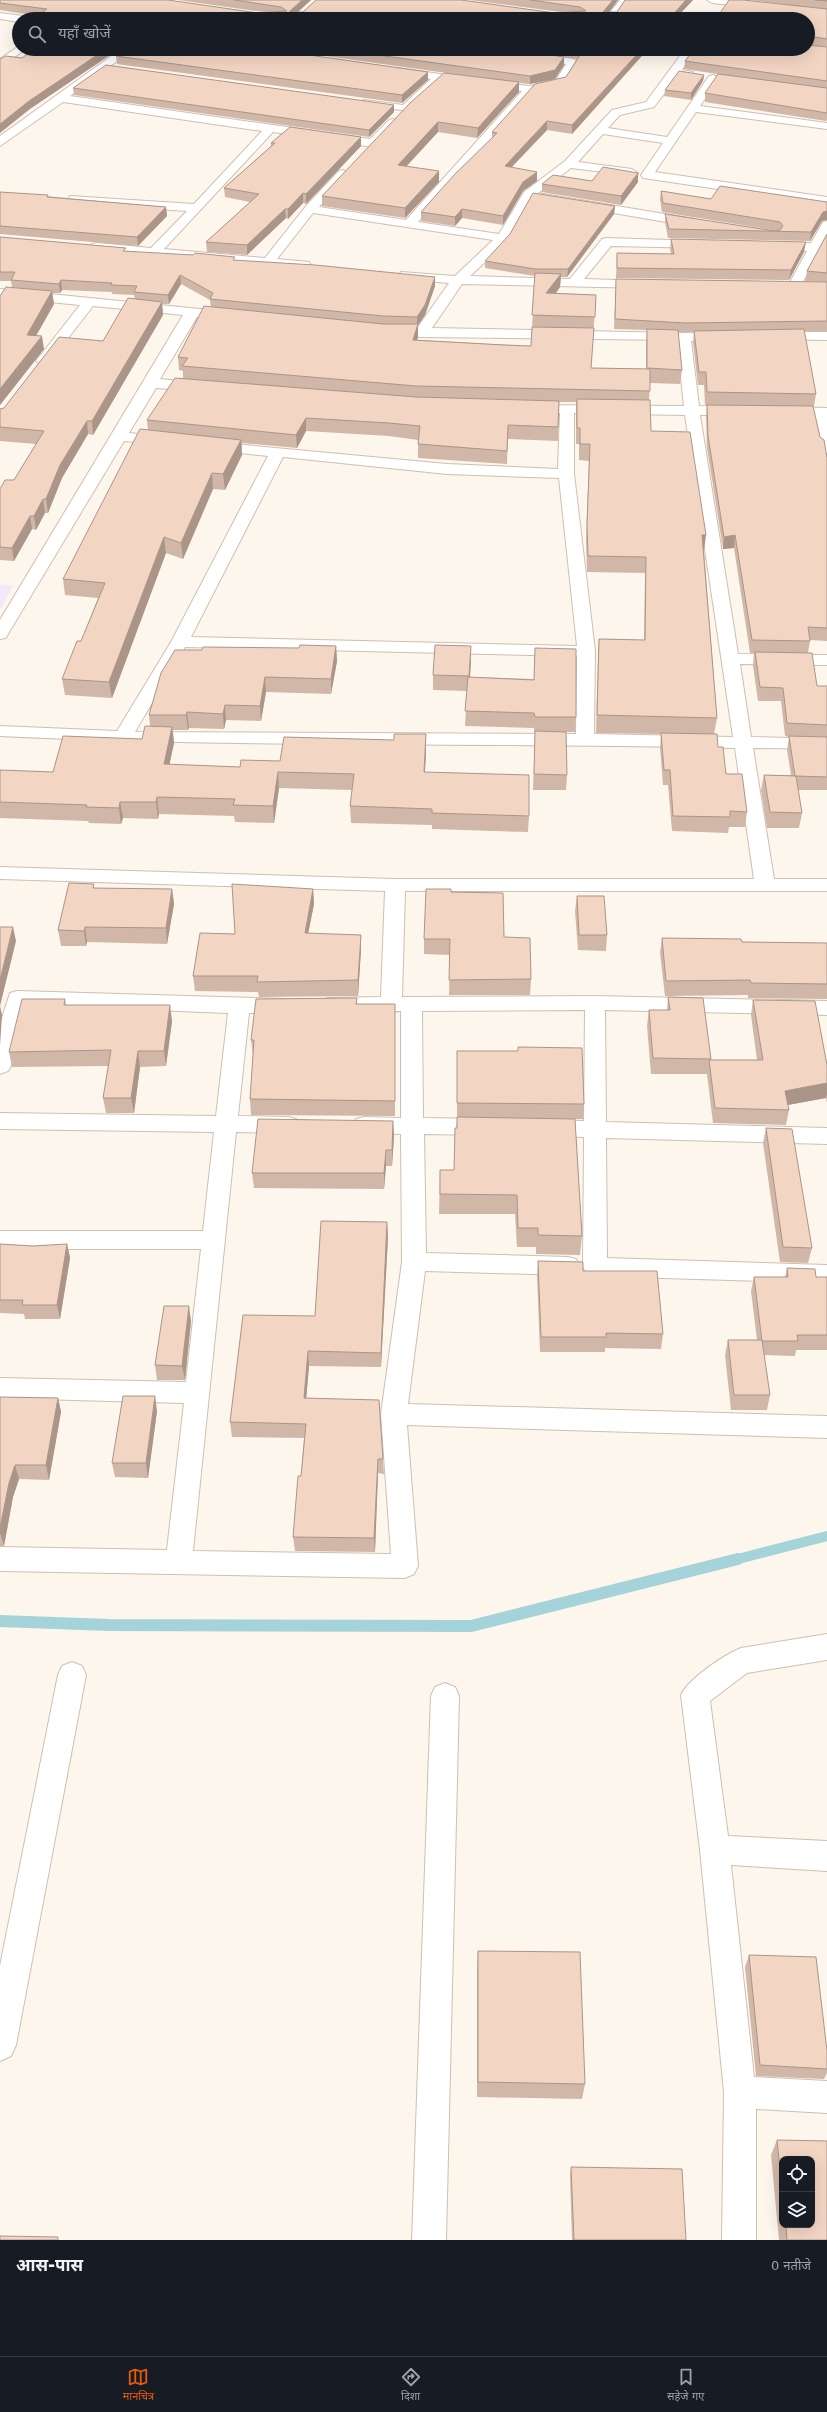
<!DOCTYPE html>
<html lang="hi">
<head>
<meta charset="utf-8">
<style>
  :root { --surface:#171b24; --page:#20242c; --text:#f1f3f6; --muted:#9ea1a6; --line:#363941; --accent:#ea580c }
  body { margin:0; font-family:"DejaVu Sans","Noto Sans Devanagari",sans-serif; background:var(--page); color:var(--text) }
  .controls { position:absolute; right:12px; bottom:12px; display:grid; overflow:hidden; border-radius:8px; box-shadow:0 4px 16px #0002 }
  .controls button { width:36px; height:36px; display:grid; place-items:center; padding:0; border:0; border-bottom:1px solid var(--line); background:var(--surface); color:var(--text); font:20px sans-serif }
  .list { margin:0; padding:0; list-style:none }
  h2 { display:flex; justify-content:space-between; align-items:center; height:52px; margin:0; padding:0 16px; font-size:17px }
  h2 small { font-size:13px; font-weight:400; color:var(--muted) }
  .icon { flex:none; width:22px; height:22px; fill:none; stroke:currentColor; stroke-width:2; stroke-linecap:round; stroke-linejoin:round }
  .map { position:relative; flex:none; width:827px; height:2240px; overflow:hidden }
  .search { position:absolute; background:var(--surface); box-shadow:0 4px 16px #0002; left:12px; right:12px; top:12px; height:44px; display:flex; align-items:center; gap:10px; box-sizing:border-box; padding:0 14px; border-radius:22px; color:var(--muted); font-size:15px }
  .sheet { height:116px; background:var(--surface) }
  nav { display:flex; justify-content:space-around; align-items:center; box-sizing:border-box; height:56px; border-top:1px solid var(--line); background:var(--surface); font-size:11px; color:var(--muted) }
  nav a { display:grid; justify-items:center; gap:2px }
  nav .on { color:var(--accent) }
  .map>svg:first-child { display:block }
  .education { fill:#f3e8fa }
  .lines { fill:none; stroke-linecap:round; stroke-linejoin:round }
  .stream-far1 { stroke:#a5d3da; stroke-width:10 }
  .stream { stroke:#a5d3da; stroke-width:12 }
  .minor-casing { stroke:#d1beb0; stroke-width:2 }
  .minor { fill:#fff; fill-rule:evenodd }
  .wall { fill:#d1b7a8; fill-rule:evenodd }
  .shaded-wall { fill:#aa9588 }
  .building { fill:#f3d5c3; stroke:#aa9588 }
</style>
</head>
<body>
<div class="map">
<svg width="827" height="2240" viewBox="0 0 827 2240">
  <rect width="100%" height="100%" fill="#fdf6ec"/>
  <path class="education" d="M0,584l13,2 -13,24z"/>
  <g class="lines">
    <path class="stream-far1" d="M734,1560l93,-24"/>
    <path class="stream" d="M0,1621l109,4 362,1 267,-67"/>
    <g class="minor-casing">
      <path id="minor" d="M620,0h10l-15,19h-11z
        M707,0c11,0 49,0 56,5l-5,3 -46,-5z
        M0,13l24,3 5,3h-10v3l-19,-3z
        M19,46v3h7l-26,18v-8z
        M121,49h12l-63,47 300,43 19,-19 4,-1 6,3 -22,24 -4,1 -100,-15 -109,117 101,9 41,-52 33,-35 4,-1 6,4 -30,33 87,13 116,-129 -37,-5v-4l46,4 25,-6 10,-16 -79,-12 -5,-3h27l64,10 5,3 -14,22 -30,7 -116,131 81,12 25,-42 41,-31 47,-51 34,-8 39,-53h10l-13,21 11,2v4h-15l-24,31 -34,8 -12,13 59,9 42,-61 4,-1 6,3 -19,28 127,17v6l-131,-17 -41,60 172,25v8l-184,-27 -2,-3 22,-32 -60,-9 -25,28 54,7 6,4 -2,3 -65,-8 -33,25 157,26 6,4 -2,3 -4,1 -163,-28 -24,42 -38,35 100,3 32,-40 5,-1 93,3 6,4 -1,3 -94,-2 -27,33 67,2 2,3 -7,4 -184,-4 -30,44 296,6 2,3 -7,4h-32l8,65 38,1 7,4 -7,4h-37l38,239 89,1v10l-87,-1 11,73 76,2v10l-74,-1 21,131h53v12h-422l-3,106 193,-1 232,5v14l-222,-5 1,112 221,6v16l-221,-6 1,120 220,7v18l-232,-7 -8,-2 -4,-7 1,-130 -38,-1 -8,-2 -3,-6 3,-6 8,-2 38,1 1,-111 -163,1 1,107 63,1 8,2 3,6 -3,6 -8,2 -62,-1 2,119 142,4 8,2 4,7 -4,7 -8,2 -143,-4 -17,133 419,12v22l-420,-13 11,141 -4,8 -9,4 -405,-7v-24l167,3 17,-147 -184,-5v-20l186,4 15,-133h-201v-18h203l11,-99 -214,-3v-16l216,3 12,-103 -202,-8 -15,61 -3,5 -8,3v-50l10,-31 7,-2 269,8 7,2 3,5 -3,5 -7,2h-37l-11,103 50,1 8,2 3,6 -3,6 -8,2 -52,-1 -43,419 198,3 -10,-140 21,-152 -1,-128 -37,-1 -8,-2 -3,-6 3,-6 8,-2 37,1v-107l-73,1 -7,-2 -3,-5 3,-5 7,-2 53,-1 4,-106 -385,-12v-12l395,12h359l-19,-131c-245,-6 -490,0 -735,-12v-10l117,5 54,-89 97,-186 -56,-6 -7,-4 2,-3 5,-1 235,22 111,5 2,-56 -36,-2 -2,-3 2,-3 160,1 -7,-66 -256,-3 -39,-3 -2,-3 2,-3 5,-1h31l31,-44 -43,-4 -5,-1 -2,-3 2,-3 54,4 38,-36 -180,-27 -36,46 32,3 2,3 -2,3 -5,1 -212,-19 -1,-3 1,-3 5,-1 54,5 36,-37 -113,-8 -4,-1 -2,-3 2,-3 124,8 68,-73 -199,-29 -63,44v-10zM574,413l111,2 48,322 -139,-3 1,-83 -21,-177zM283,457l164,17 112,4 18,168 -386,-9zM185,647l392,9 -1,78 -441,-2z
        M397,68l43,6 6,3 -36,34 -50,-6 -2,-2 6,-3 39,5 28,-26 -38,-6 -2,-2z
        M827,221v16l-28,52h-33l-2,-3 2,-3 24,-1 17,-31 -32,-1 -5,-1 -1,-3 1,-3h41l12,-21z
        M0,289l230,23 7,4 -7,4 -33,-3 -37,62 40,4 7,4 -7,4 -44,-3 -27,45 36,4 7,4 -7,4 -41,-4 -116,193 -2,4 -6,1v-19l183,-305 -90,-9 -45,58 -5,1 -7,-4 44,-56 -80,-8z
        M775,332h52v8l-57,-1 -2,-3 2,-3z
        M785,407l42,1v45l-7,-4 -8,-33 -32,-2 -2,-3 2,-3z
        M827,1634v26l-80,13 -37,28 18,135 99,5v30l-96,-6 23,212 73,4v32l-71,-4v131h-34l2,-148 -24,-242 -19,-155c7,-16 43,-40 60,-47z
        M72,1662l10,4 4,9 -70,370 -5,11 -11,5v-95l58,-291 4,-9z
        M445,1683l10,4 4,9 -13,544h-34l19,-544 4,-9z"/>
    </g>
    <use href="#minor" class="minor"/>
  </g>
  <path class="wall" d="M0,0l258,13 6,-1 -86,-12h133l-13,12 257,1 6,-1 -92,-12h149l-9,12h8l8,-12h68l-18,19h-631v-2l-44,-7z
    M748,0h79v47l-19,-2 -25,-41z
    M827,47v73l-1,1 -121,-19v-9l53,-13 -74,-11 1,-8z
    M276,49h235l53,8v8l-9,14 -25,5 -11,-1v9l-42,46 -39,-6 -31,34 32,16 -34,36 -83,-12v-10l153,-119z
    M518,49h130l-76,85 -25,-4 -35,37 25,14 -14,10 -20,34 -41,-7 -7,8 -34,-5v-9l71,-74v-6l74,-55 11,-18z
    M116,56l312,16v8l-26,23 -285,-39z
    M704,75l-1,6 -12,19 -27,-4 1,-6z
    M73,88l321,17v7l-25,25 -295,-42z
    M361,137v9l-55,58 -3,-1 -15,16 -2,-1 -39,37 -40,-3 -1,-10 44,-40 -25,-5 -1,-9 47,-42v-3z
    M638,173v9l-17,23 -79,-13v-8l50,-3z
    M661,191l50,8 111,22 -12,20 -142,-3 -3,-16v-8l110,17h4l-117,-19 -2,-13z
    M0,192l166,15 1,9 -29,30 -138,-12v3l127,14 308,26v9l-10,29 -7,10v12l-1,3 114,6 4,-70 -50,-8v-7l130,-55 -1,8 -47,63h-6l-1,10 -4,6 40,2 -5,73 55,1v-26l1,-13 -33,-1 2,-50 209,3 -20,-1 2,-10 20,-37v97h-23l12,63 -2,12h-1l7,31 7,21v183l-17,-1 -2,13 9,33h10v104h-29l4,23 -3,15h-32l-6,-38 3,-15h27l-4,-25 2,-13 -4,-1 -4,-35h-23l-5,-35 1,-13h-4l-16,-105 -11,1 -16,-101 -1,-31 1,-12h6h-8l-1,-20h-6l-5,-42 1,-11h-16l4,38 -2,14 -30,-1 -1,17 2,31 53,120 13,167 -3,16 12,40 21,38 -2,15h-16l-1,6 -56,-2 -4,-46h-5l-3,-37 1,-14 -65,-1 2,-77 1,-17 45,1 1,-67 -58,-1 -1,-31 3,-80 -10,-1v-16h-3v-42h-17l-1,39 -50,-2 -1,25 -89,-6v-18l-29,-4 -83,-5 -9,17 -55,-5v12l-17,35 -12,-1 -30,70 -17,-6 -54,145 -47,-3 -3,-16 19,-38 17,-43 -33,-3 -2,-16 85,-149 -1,-10 36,-41v-8l-4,-1 -1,-13 33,-50 -1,-7 -29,-16 -12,20h-7l1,11 -70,120 -5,-1 -26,44 -14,35h-3l-9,17 -4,-1 -18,32 -14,-1v-71l14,-9 22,-36 -36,-3v-32l4,-1 99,-67 32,-42 -1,-4 -22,-1v-2l-50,-2 -2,3h-8l2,11 -18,32 8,13 -44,56v-109l12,-9 -1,-6h-11z
    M671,239l133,13 -15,28 -173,-2 1,-25 54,1 -1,-5z
    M336,646l1,15 -6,33 -65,-2 -5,29 -35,-1 -2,9 -35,-1 -1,2h-15l1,13 -5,22 71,2 40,-6 114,-21 32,-6v17l-1,21 104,44 -1,16 -96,-3v-4l-81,-2 -1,-17 2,-16 -73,-2 -5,35 -39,-1 -1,-6 -75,-2 -1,5 -35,-1 -2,6 -32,-1 -1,-2 -88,-3v-48l53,2 89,-33 8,-13 -1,-11 53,-65 97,-2z
    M535,648l41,69 -1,15h-9l1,43 -1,15h-33l2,-58h-1v-4l-69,-2 2,-35 -34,-1v-15l38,-14 -1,16 64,2z
    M94,884v4l78,1 2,15 -7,40 -80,-2 -1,4h-25l-3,-16z
    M313,889l1,15 -6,30 53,1v15l-3,46 -99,1 -1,-5 -63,-1 -2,-15 42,-42z
    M451,892l53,45 27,42 -1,16h-81l1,-40 -26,-1v-15z
    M577,896l30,39 -1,16 -28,-1 -3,-39z
    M662,938l80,4 85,1v56l-79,-1v-3l-83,1 -5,-43z
    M668,997l35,1 8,62h46l-6,-45 2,-15 74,65v38l-1,-5 -38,7 1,5 -3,15 -73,-2 -6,-49h-56l-4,-48 2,-16h18z
    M357,998v6h38v112l-144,-1 -1,-16 3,-44 -2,-15z
    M65,999l1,6 106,16 -6,45 -26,1 -6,46h-28l-3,-15 5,-32 -96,1 -3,-15z
    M518,1047l66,57 -1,15h-8l7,117 -2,19 -44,-1v-7h-19l-2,-33h-76l1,-44h14l3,-52v-67h61z
    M393,1121l1,15 -2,30h-6l-2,23 -130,-1 -2,-15z
    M766,1128l46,120 -4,15 -28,-1 -17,-119z
    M387,1222l1,15 -7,130 -72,-1 -3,32 77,61 1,15 -6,-1 -3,79 -80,-1 -2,-14 8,-61 3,-38 -72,-1 -2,-15 85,-106z
    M0,1244l33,2 34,-2 3,14 -10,61h-35l-1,-5 -24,-1z
    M538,1261l45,10 80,63 -2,15 -56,-1v4h-65l-3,-76z
    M787,1268l29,9h11v73h-31l-1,6 -31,-1 6,40 -3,15h-36l-6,-55 3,-15h29l-6,-49 3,-14h31z
    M191,1321l-6,59h-28l-2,-15z
    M0,1397l58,1 3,14 -12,68 -30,-1 -6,18 -9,49h-4z
    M157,1411l-9,67 -33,-1 -3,-14z
    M478,1951l107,133 -3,15 -105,-2v-130z
    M749,1955l78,96v22l-3,6 -68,-3 -11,-109z
    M777,2140l50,100h-48l-8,-85zM782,2159l30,66h-30z
    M571,2167l115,73h-114l-2,-64z"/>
  <path class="shaded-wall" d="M302,0h9l-21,19 -1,-7z
    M613,0h5l-14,19 -1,-7z
    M686,0h7l-18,19h-6z
    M106,49h13l-89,60 -30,24v-9l29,-23z
    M642,49h6l-76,85v-9z
    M564,57v8l-9,14 -25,5v-8z
    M428,72v8l-26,23v-8z
    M704,75l-1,6 -12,19v-7z
    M519,82v10l-42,46 1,-10z
    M394,105v7l-25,25v-7z
    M547,121v9l-43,45 1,-9z
    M438,122v10l-40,43v-10z
    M361,137v9l-55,58v-10z
    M439,171v11l-34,36v-10z
    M537,172v9l-14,10 -20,34v-9l20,-34z
    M638,173v9l-17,23v-9z
    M303,193v10l-15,16v-10z
    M615,206l-1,8 -47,63 1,-8z
    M166,207l1,9 -29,30 -1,-9z
    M285,209l1,9 -39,37v-10z
    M462,209v9l-7,8v-9z
    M827,211v9l-5,1 -12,20 1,-9 12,-20z
    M806,242l-2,10 -15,28 2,-10z
    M561,274l-1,13 -14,20v-14z
    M180,275l1,9 -12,20 -1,-9z
    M435,277v9l-10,29 -7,10v12l-5,16v-13l4,-14v-9z
    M61,280l1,10 -2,3 -1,-9z
    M52,291l2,13 -25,44 -2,-13z
    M162,302l1,13 -70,120 -1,-14z
    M42,336l2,13 -44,56v-16z
    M306,418v13l-9,17 -1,-13z
    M87,421l1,13 -26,44 -14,35 -2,-14 14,-34z
    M241,440l1,15 -17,35 -2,-16z
    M212,473l1,16 -30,70 -2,-16z
    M43,499l2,14 -9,17 -2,-14z
    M30,516l2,13 -18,32 -2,-13z
    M702,535h4l-2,16 -4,1z
    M735,535l-1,13 -11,1 1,-12z
    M164,537l2,16 -54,145 -3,-16z
    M336,646l1,15 -6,33v-15z
    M471,646v15l-2,30v-15z
    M265,677l1,15 -5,29 -1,-15z
    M225,705l1,15 -2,9 -1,-15z
    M187,712l2,16 -1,2 -2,-15z
    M172,727l2,16 -8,38 -2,-17z
    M426,734v17l-2,37v-16z
    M278,772l1,16 -5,35 -1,-17z
    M157,797l2,17 -1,5 -2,-17z
    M120,802l3,16 -2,6 -2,-16z
    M172,889l2,15 -7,40 -1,-16z
    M313,889l1,15 -9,45v-16z
    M13,927l3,14 -16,65 2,9 -2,31v-66z
    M85,927l2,15 -1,4 -2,-15z
    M361,935v15l-3,46v-16z
    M170,1005l2,16 -6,45 -2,-15z
    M138,1051l2,16 -6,46 -3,-15z
    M827,1083v11l-1,4 -44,8 3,-15z
    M393,1121l1,15 -2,30v-16z
    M386,1150v16l-2,23v-16z
    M387,1222l1,15 -7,130v-14z
    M67,1244l3,14 -10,61 -3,-14z
    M189,1306l2,15 -6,59 -3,-14z
    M308,1351l1,15 -4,47 -1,-15z
    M155,1396l2,15 -9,67 -2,-15z
    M58,1398l3,14 -12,68 -3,-15z
    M378,1459v14l-3,79 -1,-14z
    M15,1465l4,14 -6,18 -9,49 -4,-13v-5l9,-45z"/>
  <path class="building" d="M0,0h168l90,13 29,-2 -6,-4 -47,-7h68l-13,12h14l13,-12h145l94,13 31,-2 -6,-4 -50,-7h83l-10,12h14l8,-12h61l-17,19h-598l-28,-7 4,-3 -47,-6z
    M729,0h14l84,9v30l-18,-3 -1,1v-18h-92z
    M815,0h12v1z
    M808,45l19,2v34l-142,-20 9,-12h114z
    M34,49h72l-77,52 -29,23v-65l6,-3 16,2z
    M124,49h143l161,23 -26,23 -286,-39z
    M334,49h177l53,8 -9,13 -25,6z
    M569,49h73l-70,76 -25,-4 -42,45 32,6 -14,10 -20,34 -41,-7 -7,8 -34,-5 33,-37 43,-42 -5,-1 43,-48 31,-7 14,-22 -2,-5z
    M106,65l288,40 -25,25 -296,-42z
    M679,71l25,4 -13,18 -26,-3z
    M444,73l75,9 -41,46 -40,-6 -40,43 41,6 -34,37 -83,-12 89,-94z
    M718,74l109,14v25l-122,-20z
    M290,127l71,10 -55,57 -3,-1 -15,16h-3l-38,36 -41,-3 53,-48 -35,-6 51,-45h-4z
    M603,167l35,6 -17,23 -79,-12 11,-9 39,6z
    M720,186l107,16v9l-4,1 -12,20 -142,-3 -4,-15 110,17 5,-1 3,-4 -3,-4 -117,-19 -2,-12 50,8z
    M0,192l48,3 -1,2 119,10 -29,30 -137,-11z
    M533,193l82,13 -47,63h-33l-50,-8 25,-27z
    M827,234v39l-20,-2z
    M0,237l126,11 -3,3 70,4 2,-2 40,4 -2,3 82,5 120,12 -10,28 -8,12 -34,-1 -173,-17 3,-6 -33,-18 -12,20 -34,-3 3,-6 -26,-1 1,-2 -51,-3 -2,4 -48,-4 4,-8h-15z
    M671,239l135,3 -15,28 -174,-2v-15l57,1z
    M535,273l26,1 -15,19 50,2 -1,22 -63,-2z
    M616,279l211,3v39l-142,2 -70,-4z
    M6,287l46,4 -25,44 15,1 -42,53v-93z
    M128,298l34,4 -70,119h-5l-27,44 -14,34h-3l-9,17h-4l-18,32 -12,-1v-58l5,-9h9l30,-49 -44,-4v-18l4,-1 55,-71 44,4z
    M204,306l179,18h35l-5,16 91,5 27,1 1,-19 62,1 -3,40 59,1v22l-234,-5 -234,-20 6,-8 -10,-1z
    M647,329l31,1 4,40 -35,-2z
    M804,329l12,65 -109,-2 -1,-20h-7l-5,-41z
    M175,378l241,19 143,4 -1,26 -50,-2 -1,26 -89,-7 2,-18 -31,-3 -83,-5 -10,17 -149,-15z
    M577,399l73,1 1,31 39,1 16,103h-4l15,183 -120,-3 2,-76 46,1 1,-83 -58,-1 -1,-31 3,-81h-10v-16h-3z
    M707,405l106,1 7,31 4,3 3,18v170l-19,-1 2,14 -58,-1 -17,-105 -11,2 -16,-101z
    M140,429l101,11 -18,34 -11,-1 -31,70 -17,-6 -55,145 -47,-3 15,-38h4l24,-58 -42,-4z
    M300,645l36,1 -5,33 -66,-2 -5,29 -35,-1 -2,9 -36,-2 -1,3h-37l12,-42 14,-23h27l1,-3 96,1z
    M435,645l36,1 -2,30 -36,-1z
    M535,648l41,1v68h-41l-1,-4 -69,-2 3,-34 66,3z
    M755,652l57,1 5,33h10v39l-40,-2 -4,-35 -23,-1z
    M145,726l27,1 -8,37 76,3 1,-7 39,1 4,-24 110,3v-6h32l-2,38 105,3v41l-97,-3v-4l-82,-3 4,-32 -76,-2 -5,34 -40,-1 2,-6 -78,-2 -1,5h-36l-1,6 -33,-1 1,-2 -87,-3v-32l53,2 10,-36 79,3z
    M535,731l31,1 1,43 -33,-1z
    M661,733l56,1 1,13h5l3,27h16l5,38 -17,-1v6l-57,-1 -3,-46h-6z
    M789,736l38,1v40l-31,-1h-1z
    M764,775l32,1 6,37 -32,-1z
    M69,883l25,1 -1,4 79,1 -6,39 -81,-1 -1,4 -26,-1z
    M232,884l81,5 -8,44 56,2 -3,45 -101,2 1,-6h-65l7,-43 35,1z
    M426,889h25v3l52,1 1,44 26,1 1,41 -82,1 1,-41h-26z
    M577,896h27l3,39h-28z
    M0,927h13l-13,53z
    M662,938l79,1 1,3 85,1v41l-76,-1 -1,-3 -84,1z
    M668,997l35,1 8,61 -58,-1 -4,-48h21z
    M357,998l-1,6h39v97l-145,-2 4,-59h-3l5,-41z
    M22,999h43l-1,6h106l-6,46h-26l-7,47h-28l8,-48 -102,2z
    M753,1000l62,1 12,64v18l-42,8 4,19 -74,-2 -6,-48h54z
    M518,1047l64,1 2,56 -127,-1v-52h61z
    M457,1117l118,2 7,117 -44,-1v-7h-20l-1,-33 -77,-1v-24h14l1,-42h2z
    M258,1119l135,2 -1,29h-6l-2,23h-132z
    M766,1128l26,1 20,119 -29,-1z
    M321,1221l66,1 -6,131 -73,-2 -4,47 75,2 4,59h-5l-4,79 -81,-1 5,-61h3l5,-52 -76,-2 13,-107 72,1z
    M0,1244l33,2 34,-2 -10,61h-35l1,-5h-23z
    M538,1261l45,1v9h74l6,63 -57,-1v4h-65z
    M787,1268l28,1 1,8h11v58h-30l1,6h-36l-8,-64h34z
    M164,1306h25l-7,60 -27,-1z
    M728,1340h34l8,55h-36z
    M123,1396h32l-9,67h-34z
    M0,1397l58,1 -12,67h-31l-6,18 -9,45z
    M478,1951l102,1 5,132 -107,-2z
    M749,1955l67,2 11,94v18l-67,-4z
    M777,2140l50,1v99h-40l-1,-15h26v-66h-30v29z
    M571,2167l111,2 4,71h-112z
    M0,2236l58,1v3h-58z"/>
</svg>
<div class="controls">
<button><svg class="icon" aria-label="locate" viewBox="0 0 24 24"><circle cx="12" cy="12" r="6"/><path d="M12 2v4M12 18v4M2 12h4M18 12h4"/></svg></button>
<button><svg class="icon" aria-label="layers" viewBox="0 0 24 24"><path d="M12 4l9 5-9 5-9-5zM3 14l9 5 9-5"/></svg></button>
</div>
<div class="search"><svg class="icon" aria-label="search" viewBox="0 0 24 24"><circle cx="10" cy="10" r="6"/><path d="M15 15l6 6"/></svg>यहाँ खोजें</div>
</div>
<section class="sheet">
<h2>आस-पास<small>0 नतीजे</small></h2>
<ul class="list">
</ul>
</section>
<nav>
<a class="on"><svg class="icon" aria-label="map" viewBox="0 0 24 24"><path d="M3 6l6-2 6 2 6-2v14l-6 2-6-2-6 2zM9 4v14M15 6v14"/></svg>मानचित्र</a>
<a><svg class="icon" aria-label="directions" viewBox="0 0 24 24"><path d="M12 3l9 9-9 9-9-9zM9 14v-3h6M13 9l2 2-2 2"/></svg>दिशा</a>
<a><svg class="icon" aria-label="saved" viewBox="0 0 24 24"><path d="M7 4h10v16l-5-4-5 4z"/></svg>सहेजे गए</a>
</nav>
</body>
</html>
